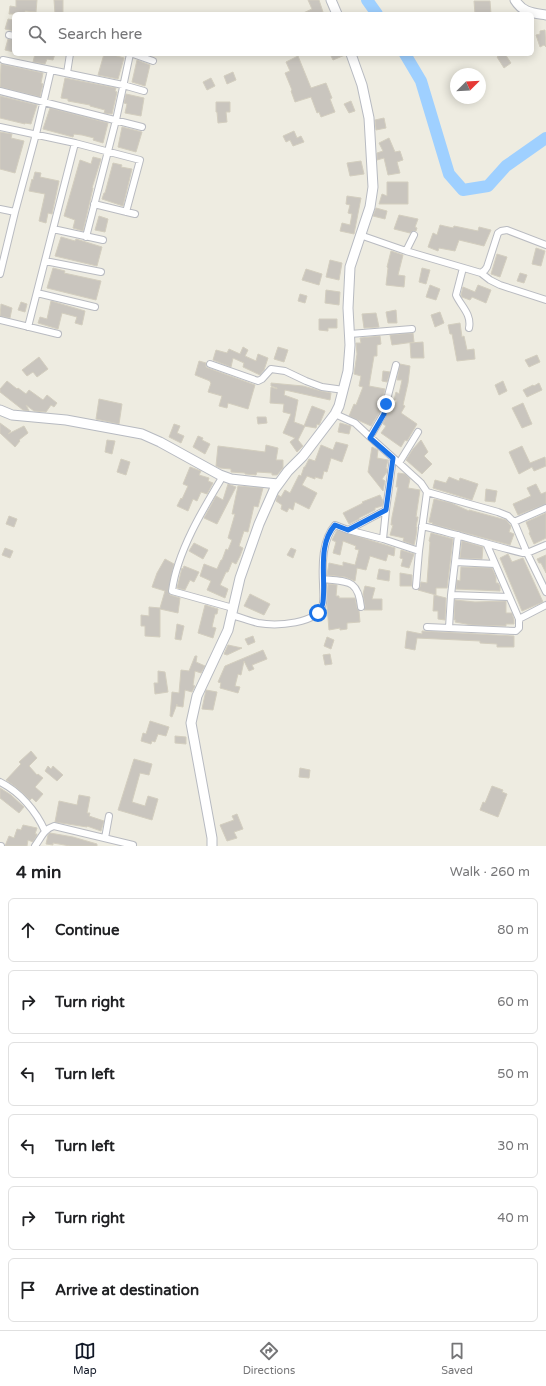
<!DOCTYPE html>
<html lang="en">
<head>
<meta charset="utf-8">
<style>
  :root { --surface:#fff; --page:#f6f6f6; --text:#202124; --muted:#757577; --line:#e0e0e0; --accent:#111827 }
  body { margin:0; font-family:"Varela Round",sans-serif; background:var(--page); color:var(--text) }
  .compass { position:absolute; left:450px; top:68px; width:36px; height:36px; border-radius:50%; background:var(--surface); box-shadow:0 2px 10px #0003; rotate:66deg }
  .stop { position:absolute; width:12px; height:12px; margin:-9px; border:3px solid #1a73e8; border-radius:50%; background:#fff }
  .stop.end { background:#1a73e8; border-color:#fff; box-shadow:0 1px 4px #0008 }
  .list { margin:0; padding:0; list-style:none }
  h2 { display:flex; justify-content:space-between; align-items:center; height:52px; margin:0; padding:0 16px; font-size:17px }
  h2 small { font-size:13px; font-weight:400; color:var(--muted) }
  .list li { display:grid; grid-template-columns:26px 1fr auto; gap:12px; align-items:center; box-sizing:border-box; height:64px; margin:0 8px 8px; padding:0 8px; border:1px solid var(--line); border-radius:6px }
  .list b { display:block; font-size:15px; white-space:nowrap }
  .list em { font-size:13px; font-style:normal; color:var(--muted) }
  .icon { flex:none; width:22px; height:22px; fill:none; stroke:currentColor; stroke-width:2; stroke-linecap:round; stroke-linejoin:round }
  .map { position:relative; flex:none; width:546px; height:846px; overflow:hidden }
  .search { position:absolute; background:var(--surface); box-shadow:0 2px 10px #0003; left:12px; right:12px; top:12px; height:44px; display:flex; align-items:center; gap:10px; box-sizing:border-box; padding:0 14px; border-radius:6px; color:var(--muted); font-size:15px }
  .sheet { height:484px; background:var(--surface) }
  nav { display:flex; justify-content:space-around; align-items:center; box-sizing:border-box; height:56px; border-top:1px solid var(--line); background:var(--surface); font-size:11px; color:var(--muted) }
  nav a { display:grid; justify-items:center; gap:2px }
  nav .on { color:var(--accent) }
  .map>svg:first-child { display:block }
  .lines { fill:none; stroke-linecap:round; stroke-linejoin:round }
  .river { stroke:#9fd0ff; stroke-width:12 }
  .building { fill:#c9c5be; stroke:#d3cebf }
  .street-casing { stroke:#b9bbc1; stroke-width:8 }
  .secondary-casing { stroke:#b7bac1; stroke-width:11 }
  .street { stroke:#fff; stroke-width:6 }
  .secondary { stroke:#fff; stroke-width:9 }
  .route { stroke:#1a73e8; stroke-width:5 }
</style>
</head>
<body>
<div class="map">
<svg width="546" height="846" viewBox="0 0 546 846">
  <rect width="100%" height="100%" fill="#eeece1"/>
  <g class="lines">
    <path class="river" d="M367,0l10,14
      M405,54l16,27 28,93 14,16 25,-4 18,-20 40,-28"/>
  </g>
  <path class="building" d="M16,0h21l-1,12 -11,-1v3h-16l1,-8 6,1z
    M54,0h9v14h-8z
    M308,0h11l4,12 -5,2h-17l11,-5z
    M474,1h16l1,13h-16z
    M8,19l6,1v11l-9,-2z
    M545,30l1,17 -2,-2 -4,2 -4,-12 4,-1v-3z
    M8,39l6,1v12l-9,-2z
    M35,54h20l-2,6 -6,-1 -2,5 -12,-2z
    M104,54h6l14,4 -6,21 -20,-4z
    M330,54h15v1l-12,5z
    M501,54h4l6,9 -7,5 -7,-11z
    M298,56l13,32 15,-5 6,15 -2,1 5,13 -14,5 -2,-5 -2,1 -6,-16 -16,5 -4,-11 1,-1 -7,-17 5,-2 -4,-9z
    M137,60l13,5 -5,21 -13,-4z
    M1,64l42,9 -2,10 2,1 -3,13 -40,-10z
    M233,72l3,8 -9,4 -3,-8z
    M65,78l51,10 -1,3 2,1 -5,22 -8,-1 1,-3 -15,-4v-1l-22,-4v-2l-7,-1z
    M211,78l4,8 -8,4 -4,-8z
    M126,94l18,4 -3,18 -16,-3 2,-9 -3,-1z
    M0,96l37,9 -6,19 -6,-1v1l-25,-6z
    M351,101l4,10 -6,2 -5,-9z
    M216,102h14v10h-4l1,10 -9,1 -1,-11h-1z
    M50,108l58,15 -5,20 -10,-3 1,-2 -12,-3 -8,-1 -1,3 -30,-8z
    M384,118l2,10 -10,2 -1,-10z
    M122,127l20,5 -6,20 -18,-5z
    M294,131l3,7 4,-2 3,6 -11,4 -3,-6 -4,2 -3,-6z
    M0,132l12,2 -1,4 13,3 -9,32 -15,-4z
    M389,138l6,14 5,-1 3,9 -6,2 3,11 -12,2 -4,-17 -7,2v-7l6,-2 -4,-8z
    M93,157l8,2 -9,29h1l-10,43 -10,-3 2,-8 -11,-4 16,-56 11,4z
    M361,161l3,13 -14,2 -3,-13z
    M113,163l9,2 -1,2 11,2 -9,37 -21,-7 2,-6h1z
    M35,172l6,1 -1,4 19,4 -7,33 -4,-1 -2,10 -7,-2 6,-27 -16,-3 3,-12 1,1z
    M387,182h21v22h-29l3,-10 5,2z
    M347,196l14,2 -7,36 -14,-3 2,-8 8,2 2,-11 -4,-1 2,-8 -4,-1z
    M376,208l11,3 -2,8 -12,-3z
    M399,215l19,4 -3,8 2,1 -1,3h-3l-3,2 -16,-4z
    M99,216l9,3 -3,13 -10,-2z
    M440,225l13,3 1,-2 24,5 1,-4 12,3 -7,16 -25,-6 -4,11 -16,-3 -1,3 -10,-4 5,-14 4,2z
    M61,237l14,4 1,-2 26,8 -5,19 -42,-10z
    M536,248l9,3 -4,15 -9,-2z
    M391,251l12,4 -5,20 7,1 -1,11 -18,-2 2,-17 -1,-1z
    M497,254l10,3 -7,20 -9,-3z
    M330,260l12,3 -3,17 -13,-3z
    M53,268l12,3 -1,2 37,8 -5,19 -49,-12z
    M422,268l8,2 -4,14 -7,-2z
    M306,269l16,5 -3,11 -17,-5z
    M520,273l7,2 -3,8 -7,-2z
    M430,285l10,4 -4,11 -10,-3z
    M478,285l13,5 -5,13 -14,-6 -2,3 -8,-3 -1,-2 2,-8 12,5z
    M326,290l14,2 -1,13 -14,-2z
    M300,294l7,2 -2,7 -7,-2z
    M51,301l34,10 -3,14 -7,-2 2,-6 -15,-4 -4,16 -20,-6 2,-6 7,2z
    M21,302l6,2 -2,8 -7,-2z
    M1,304l11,4 -2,10 -10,-2z
    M396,310l1,13h-9l-2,-11z
    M440,312l4,11 -9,4 -4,-12z
    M376,313l3,14 -15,1 -2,-14z
    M319,319h18v9h-9v3l-9,-1z
    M460,323l2,14 2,-1 3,14 7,-1 1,10 -18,2 -5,-27h-2l-2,-9z
    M413,333l1,9 -22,3 -2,-10z
    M380,336l1,8 -4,1v11h-3l-5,30 16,3 -6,24 -8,13 -22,-10 5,-12 2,1 7,-18 -4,-1 2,-10 -7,-2 3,-20 -1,-11h5l-1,-5z
    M423,342l1,16h-13l-1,-15z
    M243,347l5,3 -3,6 11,5 2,-7 10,4 -4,12 -4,5 -17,-8 1,-4 -11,-5 -2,9 -18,-7 3,-10 11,3 2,-4 11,5z
    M278,347l10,3 -4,12 -10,-3z
    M537,355l3,7 -11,5 -4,-7z
    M39,357l9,12 -11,8 -4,-5 -6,4 -5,-6z
    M199,361l7,2v4l2,1 47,17 -7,24 -20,-6 -1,5 -8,-2 3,-10 -14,-4 3,-9 -1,-1v-1l-15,-6z
    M400,364l10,2 -2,17 -5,22 2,1 -4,7 16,11 -10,17 -2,-1 -4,7 -20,-14 5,-7 -3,-2 5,-12 3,1 6,-13h-3l2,-8 3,2 3,-14h-5z
    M383,371l7,1 -3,10 -5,-1z
    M7,381l10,8 1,-1 8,6 3,-4 14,10 4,-5 10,8 -3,4 -3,-2 -5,7 -12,-1 -8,-6 3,6 -6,-1 -23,-18v-3z
    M503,381l4,10 -8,4 -4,-10z
    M271,383l32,3 18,5 10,2 -1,7 -45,-10 -1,5 14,5 -4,22 11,4 -7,14 5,6 -6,6 -7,-10 5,-4 -12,-5 8,-19 -8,-2 1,-8 -14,-1 1,-16 6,2v-1l-6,-2z
    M539,383l3,7 -15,7 -4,-7 10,-5 1,1z
    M99,399l23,5 -3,20 -23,-5z
    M523,403l9,21 -10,4 -10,-20z
    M312,406l13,5 -5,12 -1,2 -2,-1 -1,4 -12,-2z
    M257,417h9l1,6 -9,1z
    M0,423l11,8 -3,3 16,-8 4,7 -9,7 1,1 -5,6 -15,-14z
    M340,423l11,3 -2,8 -11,-2z
    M174,424l6,2 -3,7 7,3 -3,7 -12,-6z
    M198,436l5,2 -1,2 8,4 -5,10 -12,-7z
    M107,440l8,1 -3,13 -7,-2z
    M421,440l7,12 -4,4 8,8 -10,10 -16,-14 7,-11z
    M336,442l12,3 -6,17 -11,-4 -4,14 -3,-1 -2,8 -7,-2v2l-8,-3 -5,9 15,8 -8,16 -14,-7 -2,8 -4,-2 -2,4 -6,-3 1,-4 -6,-4 2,-6 3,2 4,-7 5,3 9,-18 2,1 3,-9h1l4,-8 6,2 6,-16 12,5z
    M266,445l12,3 -2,12h7v8l-6,7h-5v-2l-15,-1 -1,3 -11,-1v-1l-14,-1v-3l-11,-1 -4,-2 2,-20 47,6z
    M522,446l8,17 15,-6 1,9 -12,5 -2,-4 -13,7 -10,-22z
    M372,447l6,3 -1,8 11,2 -2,8 1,1v3l-5,7 3,2 -2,10 -15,-19z
    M121,459l9,3 -4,13 -9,-3z
    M190,467l11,4 -2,4 10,3 -1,3 5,2 -6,11 -6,-2 -4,9 -4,-2 -5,12 -11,-5 4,-8 1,1 6,-13 -5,-2z
    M398,473l7,1 5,5 -2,9 12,2 -4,27h2l-2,10h1l-1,9 -2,9 -11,-4 1,-3 -14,-3 3,-10h-2l1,-8 6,-30h-2z
    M449,477l10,4 1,-3 18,6 -6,16 -39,-12 2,-8 11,3z
    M228,484l8,3 -19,37 -13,-6 12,-22 7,4z
    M536,484l5,10 5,-2v12l-28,11 -5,-11 18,-8 -4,-8z
    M238,486l25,2 -5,19 -4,-1 -6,26 -4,-1 -5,15 4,2 -3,8 -4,8 -4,-2 -4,10h-2l-6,13 8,4 -3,9 -18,-8 4,-9 -11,-5 4,-12 13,5 4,-9h1l4,-11 2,1 4,-10 -4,-2 7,-24h-3z
    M486,489l11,2 -2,11 -10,-1z
    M380,495l3,6 -1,5 -7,2v2l-16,8v1l-10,5 -6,-11 20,-10 -1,-1z
    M434,499l17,4 18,8v-1l37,10 5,6 -2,6 5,2 -4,11 -78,-21 1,-1 -4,-1z
    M546,513v25l-12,6 -5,-11 1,-1 -4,-10z
    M9,516l8,3 -3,8 -8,-3z
    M337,530l58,18 -1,8 -6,-2 -2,7 -16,-5 -4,14 -9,-2 -2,13 -10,-4 -18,-2 2,-12 14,3v-4l12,3 4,-15 -4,-1 1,-3 -13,-5 -3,14 -7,-2 3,-11 -4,-2z
    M431,533l22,6 -6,49h-11v7l-18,-5 2,-3 1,-5 6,1 3,-41 -1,-1z
    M462,541l21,6 -1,12 -22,-1z
    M194,543l14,7 -5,9 -14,-8z
    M5,548l8,3 -3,7 -8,-3z
    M291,548l5,2 -3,8 -6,-3z
    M401,550l13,4 -5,14 -8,-2 2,-7 -3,-1z
    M508,554l4,8 11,-4 20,44 -21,9 -22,-53z
    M546,555v18l-5,-10h-2l-2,-4z
    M165,559l9,5 -6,28 2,3 10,3 -2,15 -18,-4v28l-15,-1v-10h-4v-11l8,1v-9l11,1 5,-17 -13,-4 5,-14z
    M184,566l15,6 -5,10 -4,-2 -5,10 -8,-2 5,-20 1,1z
    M461,567l31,1 4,9v6h2l2,3v5l-44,-2 1,-9 3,1z
    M379,569l11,2 -1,10 -12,-2z
    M400,573l12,2v11h-12z
    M328,584l9,1 -1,11h3v2h16l2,10 2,3 1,11 -13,1v6l-7,1v-2l-11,2 -2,-24z
    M365,586l10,2 -3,11h10v11h-18l1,-4 -2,-12z
    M250,594l20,10 -6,11 -20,-9z
    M434,595l12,3 -1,22 -7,-1v-8h-5z
    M455,600l20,2 31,-1v12h6l2,7v4h-8v2l-34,-1 -17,-3 1,-2h-2z
    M205,605l13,4 -1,5h-2l-3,13 4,1 -3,10 -15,-5z
    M177,624l7,2 -3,14 -6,-1z
    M407,631l15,3v-3l92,5v11h-17v-3l-17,-1v-2l-63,-3 -2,12 -10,-2z
    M253,636l2,6 -7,3 -3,-6z
    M327,637l7,3 -3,9 -7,-3z
    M228,645l14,3 -15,7 -3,-1z
    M263,650l4,9 -15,6 2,4 -5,2 -5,-10 -3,14 -3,-1 -3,12 5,1 -2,6 -18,-5 1,-5 -3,-1 7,-16z
    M330,654l2,10 -7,1 -2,-10z
    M195,656h2l-1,6 9,4 -4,7 -6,-2 -2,14 2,1 -3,6 -7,-2 -2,17 -6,-1v-2l-5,13 -2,-1 2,-24 7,1 2,-23 8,1z
    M158,671l7,1 3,20 -13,2 -1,-11h4z
    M206,690l11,2 -4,18 -11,-1z
    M150,721l19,6 -3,9 -8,-2 -3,8 -3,-1 -1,3 -10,-3 2,-8 3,1z
    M175,736l11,1v7l-11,-1z
    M31,751l6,7 -8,8 8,9 1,-1 5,4 -8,9 8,7 -7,8 -4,-4 -2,2 -13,-12 -11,-8 15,-16 -2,-2z
    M134,759l18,5 -3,11 -9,-2 -8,29 13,4 3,-10 10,3 -6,21 -34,-10z
    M48,766l3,3 2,-3 10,9 -6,6 -12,-10z
    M300,768l10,2 -1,8 -10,-1z
    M492,786l11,4 -1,2 5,2 -9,23 -18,-7 3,-8 2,1z
    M0,788l11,7 13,12 -5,6 -19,-15z
    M79,795l11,2 -3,16h3l-1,3 15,5 -3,10 -14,-5v1l-32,-5 4,-21 18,4z
    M237,814l6,15 -9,3 3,6 -10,3 -7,-16 14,-5 -2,-4z
    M23,825l14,3 -2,6h2l-1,3 -3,5 -5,-2 -1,6h-22l4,-10 5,2 3,-9 4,1z
    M50,833l23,4 24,7v2h-27l-17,-3v2l-7,-1 2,-9z"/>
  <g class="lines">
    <g class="street-casing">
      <path id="street" d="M9,35l5,1
        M133,54l20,7
        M3,60l120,25 21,6
        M67,73l3,-19
        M0,91l142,36
        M0,127l75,16 65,17 -14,52
        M94,204l41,10
        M0,209l15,3
        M53,229l50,11
        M360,235l46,16 75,22 4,-3 2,-3 11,-34 3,-2 6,-1 39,15
        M86,237l30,-117 14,-66
        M406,251l8,-16
        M45,261l56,11
        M463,268l-7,27c4,10 16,19 13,33
        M481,273l9,7 10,5 46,15
        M0,274l15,-62 21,-78 15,-64
        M37,293l58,14
        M0,320l58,14
        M28,327l47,-184
        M350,334l62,-5
        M210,364l48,17 4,-2 9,-10 14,2 21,10 16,6 22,3
        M335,414l20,9 15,14 13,-22 13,-50
        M370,437l29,26 19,-31
        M223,476c-20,33 -46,76 -51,115l61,17
        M427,492l71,20 10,4 6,6 32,-14
        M386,510l-3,29 36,12 8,-59 -6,-9 -22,-20
        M514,522l13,31 19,39
        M422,526c34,8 67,19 101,27h4l19,-8
        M348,530l35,9
        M458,535l-3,27 40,2
        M487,545l32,74 27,-14
        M455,562l-4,33 58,2
        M323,579c23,3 35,-1 38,28
        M416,586l3,-35
        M451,595l-2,33 67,3 3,-3v-9
        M231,615c9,2 18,6 27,8 17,3 61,2 65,-20 1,-6 0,-13 0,-19 -1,-19 -1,-44 12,-59l13,5 38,-20 7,-52
        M427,627l22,1
        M0,782c20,10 36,29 45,49
        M105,838l4,-22
        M0,846h1
        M35,846c6,-8 9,-17 19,-20l79,19"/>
    </g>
    <g class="secondary-casing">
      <path id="secondary" d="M331,0l6,14
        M515,0c8,13 18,13 31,15
        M0,410l12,5 54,5 76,14 18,8 60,33 11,4 47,5
        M212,846v-8l-21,-115 6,-27 31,-66 12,-52 19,-54 15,-34 14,-19 15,-15 32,-42 4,-8 9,-35 2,-26 -2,-37 2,-41 20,-60 3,-20 -4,-69 -7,-33 -11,-31"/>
    </g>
    <use href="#street" class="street"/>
    <use href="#secondary" class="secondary"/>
  </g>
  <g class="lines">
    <path class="route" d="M318,613c2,-4 5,-7 5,-11 3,-25 -6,-57 12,-77l13,5 38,-20 7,-52 -23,-20 14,-24 2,-10"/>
  </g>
</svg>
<svg class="compass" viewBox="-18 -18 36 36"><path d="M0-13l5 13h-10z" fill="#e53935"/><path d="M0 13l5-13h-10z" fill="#757577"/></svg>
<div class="stop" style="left:318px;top:613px"></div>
<div class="stop end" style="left:386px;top:404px"></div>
<div class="search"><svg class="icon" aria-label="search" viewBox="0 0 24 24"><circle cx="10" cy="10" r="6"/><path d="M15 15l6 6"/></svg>Search here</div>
</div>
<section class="sheet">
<h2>4 min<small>Walk · 260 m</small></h2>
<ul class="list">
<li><svg class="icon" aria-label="ahead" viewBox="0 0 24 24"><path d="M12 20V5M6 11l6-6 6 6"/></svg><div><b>Continue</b></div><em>80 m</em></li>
<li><svg class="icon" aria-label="right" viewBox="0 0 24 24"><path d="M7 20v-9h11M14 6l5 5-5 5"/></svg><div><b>Turn right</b></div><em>60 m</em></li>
<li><svg class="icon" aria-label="left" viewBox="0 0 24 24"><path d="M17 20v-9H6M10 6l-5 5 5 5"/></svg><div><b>Turn left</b></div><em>50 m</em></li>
<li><svg class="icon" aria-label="left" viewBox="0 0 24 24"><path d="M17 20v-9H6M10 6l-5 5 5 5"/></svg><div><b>Turn left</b></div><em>30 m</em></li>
<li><svg class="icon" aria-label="right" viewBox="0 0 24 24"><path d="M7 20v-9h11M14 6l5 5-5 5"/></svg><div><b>Turn right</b></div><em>40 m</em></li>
<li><svg class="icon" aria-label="arrive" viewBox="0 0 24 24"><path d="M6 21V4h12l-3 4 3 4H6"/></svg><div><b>Arrive at destination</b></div></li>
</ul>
</section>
<nav>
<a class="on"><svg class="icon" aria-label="map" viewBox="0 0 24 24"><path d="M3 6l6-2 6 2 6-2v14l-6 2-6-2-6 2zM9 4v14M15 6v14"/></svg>Map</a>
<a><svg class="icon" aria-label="directions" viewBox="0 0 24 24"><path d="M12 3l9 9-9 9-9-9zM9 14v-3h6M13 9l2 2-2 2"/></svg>Directions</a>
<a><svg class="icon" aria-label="saved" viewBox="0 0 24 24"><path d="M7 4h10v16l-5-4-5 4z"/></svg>Saved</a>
</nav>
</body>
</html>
